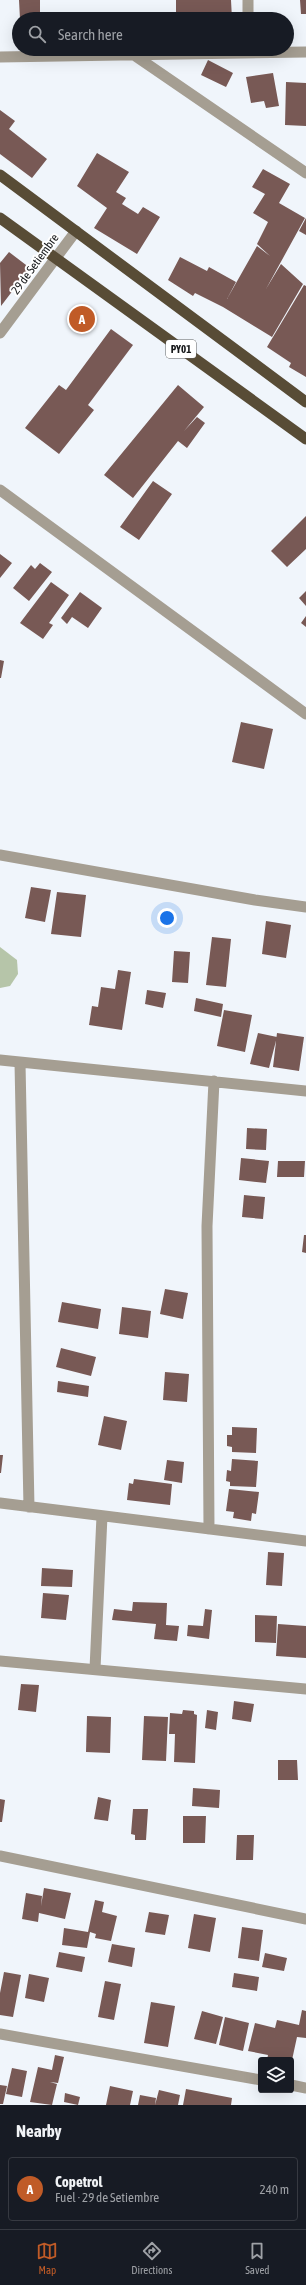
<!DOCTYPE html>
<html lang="en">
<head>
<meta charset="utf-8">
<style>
  :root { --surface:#171b24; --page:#242831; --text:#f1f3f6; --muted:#9ea1a6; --line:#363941; --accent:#c05b27 }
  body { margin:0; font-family:"Asap Condensed",sans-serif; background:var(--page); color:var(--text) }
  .controls { position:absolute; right:12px; bottom:12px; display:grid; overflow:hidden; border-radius:4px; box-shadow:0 4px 16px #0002 }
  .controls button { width:36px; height:36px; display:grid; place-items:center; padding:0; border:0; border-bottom:1px solid var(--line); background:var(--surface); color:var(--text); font:20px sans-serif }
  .you { position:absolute; left:167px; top:918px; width:14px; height:14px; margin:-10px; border:3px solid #fff; border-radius:50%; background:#1a73e8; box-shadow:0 0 0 6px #1a73e833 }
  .badge { display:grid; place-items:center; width:26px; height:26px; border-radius:50%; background:var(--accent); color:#fff; font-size:13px; font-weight:700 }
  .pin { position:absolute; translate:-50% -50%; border:2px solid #fff; box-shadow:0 1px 4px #0006 }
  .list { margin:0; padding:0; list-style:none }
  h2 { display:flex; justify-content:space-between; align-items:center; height:52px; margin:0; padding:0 16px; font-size:17px }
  h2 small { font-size:13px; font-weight:400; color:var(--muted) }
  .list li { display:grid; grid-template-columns:26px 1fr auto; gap:12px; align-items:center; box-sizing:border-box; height:64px; margin:0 8px 8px; padding:0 8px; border:1px solid var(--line); border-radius:4px }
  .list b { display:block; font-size:15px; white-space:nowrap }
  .list p { margin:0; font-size:13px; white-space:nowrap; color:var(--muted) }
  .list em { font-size:13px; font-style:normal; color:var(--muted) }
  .icon { flex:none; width:22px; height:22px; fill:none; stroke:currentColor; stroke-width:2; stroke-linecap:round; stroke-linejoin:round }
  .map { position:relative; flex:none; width:306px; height:2105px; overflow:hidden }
  .search { position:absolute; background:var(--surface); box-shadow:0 4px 16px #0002; left:12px; right:12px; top:12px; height:44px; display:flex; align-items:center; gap:10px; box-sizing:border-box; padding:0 14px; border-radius:22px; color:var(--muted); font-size:15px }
  .sheet { height:124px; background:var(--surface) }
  nav { display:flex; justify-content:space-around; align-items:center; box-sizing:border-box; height:56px; border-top:1px solid var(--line); background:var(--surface); font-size:11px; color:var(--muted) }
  nav a { display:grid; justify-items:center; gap:2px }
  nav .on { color:var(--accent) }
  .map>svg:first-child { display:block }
  .forest { fill:#b6c5a9 }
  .building { fill:#785955 }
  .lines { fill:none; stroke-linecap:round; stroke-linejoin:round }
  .minor { stroke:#a59e92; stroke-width:11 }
  .tertiary { stroke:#a59e92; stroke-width:11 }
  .trunk { stroke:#584c36; stroke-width:11 }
  .labels { text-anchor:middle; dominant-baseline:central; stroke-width:4; stroke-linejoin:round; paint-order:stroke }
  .shield { fill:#fff; stroke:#5d5e5f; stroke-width:1 }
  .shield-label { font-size:11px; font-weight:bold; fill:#17191b }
  .street-label { font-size:12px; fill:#17191b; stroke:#fff }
</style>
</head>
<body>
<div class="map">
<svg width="306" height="2105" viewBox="0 0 306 2105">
  <rect width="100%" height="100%" fill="#f0f5fb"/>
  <path class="forest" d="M0,947l17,13 1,14 -8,12 -10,2z"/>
  <path class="building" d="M19,0h21v19h-20z
    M176,0h55l1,19h-56z
    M300,0h6v14h-5z
    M208,60l25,13 -7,14 -25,-12z
    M273,73l6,33 -13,2 -2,-7 -13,2 -5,-26z
    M286,82l20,1v43l-21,-1z
    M0,110l15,11 -6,8 38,30 -15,19 -32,-24z
    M97,153l32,19 -13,20 10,6 -4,6 16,10 5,-7 17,10 -23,37 -43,-26 13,-20 -30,-22z
    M263,169l27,15 -11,19 26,15 -39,71 15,-25 22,20 -31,53 -49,-30 -28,-14 -2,3 -25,-16 12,-23 27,14 2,-4 27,15 -9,17 30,-53 13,10 -13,-12 11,-22 -15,-9 12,-19 -13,-7z
    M306,218v17l-7,-4z
    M9,252l21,16 -29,38 -1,-43z
    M304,285l2,1v91l-17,-10 2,-4 -24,-16z
    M111,329l22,16 -45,60 6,5 -35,44 -34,-26 34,-43 7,5z
    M178,385l26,22 -20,24 13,-14 8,6 -18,25 -9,-7 -45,57 -29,-23z
    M153,481l19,13 -33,46 -19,-13z
    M306,516v33l-19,18 -16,-16z
    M0,554l12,9 -12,15z
    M40,563l12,9 -23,29 -16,-13 18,-23 4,4z
    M51,582l18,13 -20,28 4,2 -10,14 -23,-16z
    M306,591v15l-7,-8z
    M80,592l22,16 -14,20 -16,-11 -5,7 -6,-6z
    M306,616v11l-5,-4z
    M0,660l4,1 -3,17h-1z
    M241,722l32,7 -9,40 -32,-7z
    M31,887l20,3 -6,32 -20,-4z
    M57,892l29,3 -5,42 -30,-3z
    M266,921l25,4 -5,33 -24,-4z
    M212,937l19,2 -5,48 -20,-2z
    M174,951l16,1 -2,31 -16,-1z
    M118,970l13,2 -9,58 -33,-5 3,-19 6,1 3,-20 14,2z
    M147,990l19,3 -3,15 -18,-4z
    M196,998l27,6 -2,13 -27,-6z
    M224,1010l28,5 -7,37 -28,-6z
    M258,1033l19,4 -8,31 -19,-4z
    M277,1033l27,4 -5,34 -26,-4z
    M247,1128l20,1 -1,21 -20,-1z
    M241,1158l28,3 -3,22 -27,-3z
    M278,1161h27l-1,16h-27z
    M244,1195l21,2 -2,22 -21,-2z
    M304,1235h2v18l-4,-1z
    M165,1289l23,4 -5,26 -23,-5z
    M62,1302l39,7 -3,20 -40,-7z
    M122,1307l29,4 -3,27 -29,-4z
    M61,1348l35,9 -5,19 -35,-9z
    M165,1372l24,2 -2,28 -24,-2z
    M58,1381l31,5 -1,11 -31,-5z
    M104,1416l23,5 -6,29 -23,-5z
    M232,1427l25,1 -1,25 -24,-1v-5l-5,-1v-11h5z
    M0,1455h3l-2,18h-1z
    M232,1459l26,2 -2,26 -26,-1v-4l-4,-1 1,-11 4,1z
    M167,1460l17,2 -2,21 -18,-3z
    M134,1479l38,5 -2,21 -43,-5 2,-17 4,1z
    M229,1489l30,3 -3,22 -4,-1 -1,8 -18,-3 1,-6 -8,-1z
    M268,1552l16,1 -2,33 -16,-1z
    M42,1568l31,2 -1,17 -31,-1z
    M43,1593l26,2 -3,25 -25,-2z
    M133,1602l34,1 -1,22 13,1 -2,15 -23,-2 2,-15 -44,-4 2,-11 18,2z
    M205,1609l7,1 -3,29 -22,-3 1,-11 15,1z
    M255,1615l22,1 -1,27 -21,-1z
    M278,1624l28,2v32l-30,-2z
    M21,1684l18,1 -3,27 -18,-2z
    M234,1701l20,3 -3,18 -19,-3z
    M183,1710l11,1v3l3,1 -2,48 -21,-1 1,-28h-6l1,-21 12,1z
    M207,1710l11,2 -2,18 -11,-2z
    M87,1716l24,1 -1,36 -24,-1z
    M144,1716l24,1 -2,44 -24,-1z
    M278,1760h19l1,20h-20z
    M193,1788l27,2 -1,18 -27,-2z
    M98,1797l13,3 -3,21 -14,-2z
    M0,1799l5,1 -3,22h-2z
    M133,1809h15l-2,31h-11v-5l-4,-1z
    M183,1816h23l-1,27h-22z
    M237,1835h17l-1,25h-17z
    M44,1888l27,5 -6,26 -26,-6 -1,9 -16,-3 4,-26 16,3 -1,10z
    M95,1900l9,2 -2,10 15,4 -6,25 -16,-3 1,-4 -6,-2 -3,16 -25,-3 2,-17 24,4z
    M149,1912l20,3 -4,20 -20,-3z
    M194,1914l22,4 -6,34 -22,-4z
    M242,1927l21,3 -4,31 -21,-3z
    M112,1944l23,4 -3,19 -24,-5z
    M59,1952l26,5 -3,15 -26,-5z
    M265,1953l22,5 -3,13 -22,-4z
    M4,1972l17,3 -8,42 -13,-2v-22z
    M234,1973l25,4 -2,14 -25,-4z
    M29,1974l20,4 -5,24 -19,-4z
    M105,1981l16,3 -7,36 -16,-3z
    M151,2002l24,4 -7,41 -24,-4z
    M302,2010l4,1v27l-9,-1 -5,23h-25l1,-5 -20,-4 7,-28 20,5 2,-8 22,5z
    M202,2011l21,6 -7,27 -22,-5z
    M225,2017l24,6 -6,28 -24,-6z
    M55,2055l9,2 -6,26 -8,-1 7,2 -5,21 -22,-3 8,-35 14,3z
    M12,2068l15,3 -5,26 -16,-3z
    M0,2085l7,1 -4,18h-3z
    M110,2086l23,5 -3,14h-24z
    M186,2089l46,9 -1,7h-48z
    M159,2090l21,5 -2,10h-23z
    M65,2093l15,4 -2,8 -14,-3z
    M140,2095l16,3 -1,7h-17z"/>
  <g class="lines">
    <path class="minor" d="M248,0v19
      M134,55l172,118
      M0,57l306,-5
      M55,259l21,-28
      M0,490l306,224
      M0,855l255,45 51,7
      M0,1060l306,31
      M20,1063l9,444
      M0,1503l306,38
      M209,1529l-2,-303 7,-145
      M0,1661l306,28
      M95,1669l7,-153
      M0,1856l306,63
      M0,2034l261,46
      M291,2085l15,3"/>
    <path class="tertiary" d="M0,333l55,-74"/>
    <path class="trunk" d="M0,175l306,227
      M0,218l306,221"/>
  </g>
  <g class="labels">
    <rect class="shield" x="166" y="340" width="30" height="18" rx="3"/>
    <g class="shield-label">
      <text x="181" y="349">PY01</text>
    </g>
    <g class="street-label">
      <text transform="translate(35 264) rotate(-54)">29 de Setiembre</text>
    </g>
  </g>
</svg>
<div class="controls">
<button><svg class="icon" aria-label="layers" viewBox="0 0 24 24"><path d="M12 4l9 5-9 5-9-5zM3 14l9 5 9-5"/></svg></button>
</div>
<div class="you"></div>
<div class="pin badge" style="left:82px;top:319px">A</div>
<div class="search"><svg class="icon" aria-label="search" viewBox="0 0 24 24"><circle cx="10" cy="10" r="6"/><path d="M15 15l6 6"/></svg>Search here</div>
</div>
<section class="sheet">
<h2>Nearby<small></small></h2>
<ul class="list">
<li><span class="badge">A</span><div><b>Copetrol</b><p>Fuel · 29 de Setiembre</p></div><em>240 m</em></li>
</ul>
</section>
<nav>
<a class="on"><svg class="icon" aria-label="map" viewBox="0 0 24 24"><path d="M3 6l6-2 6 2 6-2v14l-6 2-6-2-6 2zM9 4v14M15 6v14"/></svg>Map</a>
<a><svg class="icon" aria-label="directions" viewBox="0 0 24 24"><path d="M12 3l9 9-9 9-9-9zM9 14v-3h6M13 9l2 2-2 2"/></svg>Directions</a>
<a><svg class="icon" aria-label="saved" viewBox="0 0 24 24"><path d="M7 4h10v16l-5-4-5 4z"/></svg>Saved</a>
</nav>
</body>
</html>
